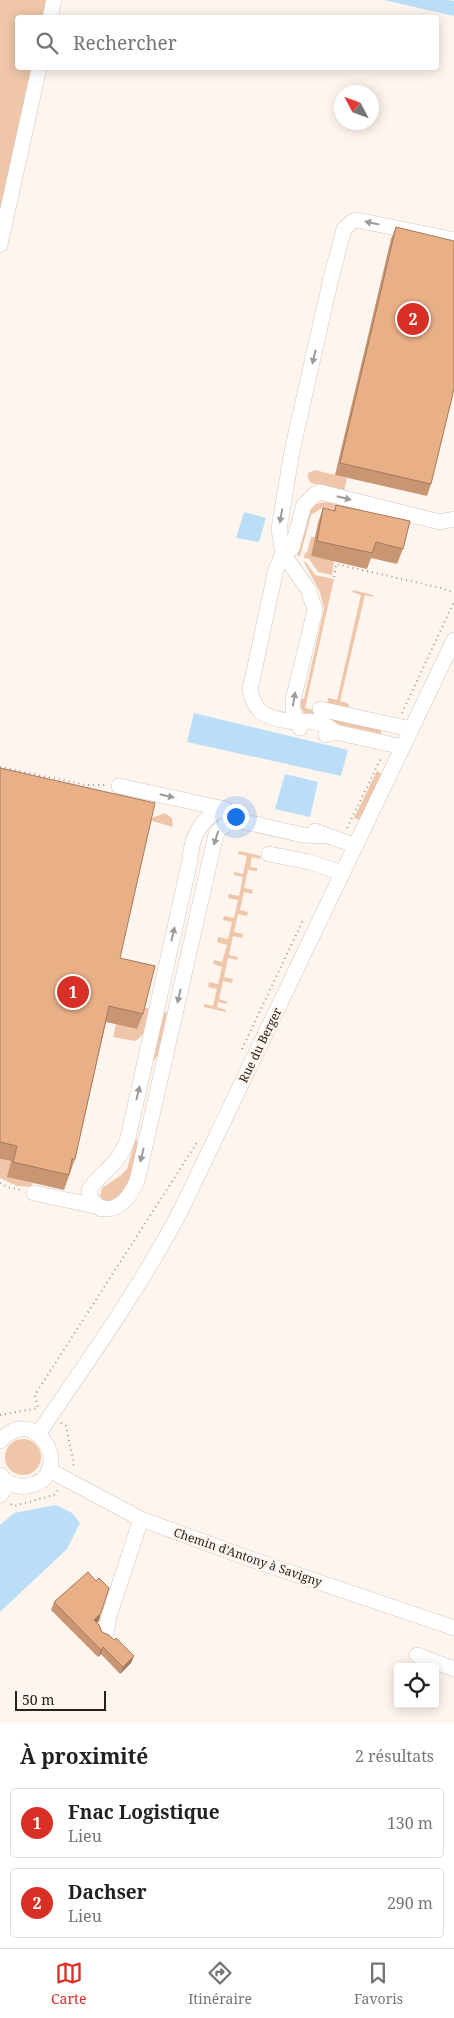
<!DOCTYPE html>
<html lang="fr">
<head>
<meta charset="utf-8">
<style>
  :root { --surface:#fff; --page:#f2f2f2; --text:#202124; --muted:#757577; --line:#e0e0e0; --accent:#d93025 }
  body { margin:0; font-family:"Noto Serif",serif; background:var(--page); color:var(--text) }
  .controls { position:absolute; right:15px; bottom:15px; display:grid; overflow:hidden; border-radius:5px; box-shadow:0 2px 12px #0003 }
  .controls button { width:45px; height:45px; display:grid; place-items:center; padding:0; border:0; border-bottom:1px solid var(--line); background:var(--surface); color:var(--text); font:25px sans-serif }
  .compass { position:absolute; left:334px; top:85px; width:45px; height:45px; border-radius:50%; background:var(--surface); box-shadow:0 2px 12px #0003; rotate:311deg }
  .scale { position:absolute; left:15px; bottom:12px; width:91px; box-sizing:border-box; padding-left:5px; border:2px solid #262220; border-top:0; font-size:14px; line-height:18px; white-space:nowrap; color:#262220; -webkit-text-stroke:4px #fef5ef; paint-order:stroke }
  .you { position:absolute; left:235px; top:816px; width:18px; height:18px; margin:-12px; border:4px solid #fff; border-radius:50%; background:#1a73e8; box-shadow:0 0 0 8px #1a73e833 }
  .badge { display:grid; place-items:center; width:32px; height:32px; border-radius:50%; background:var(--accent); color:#fff; font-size:16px; font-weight:700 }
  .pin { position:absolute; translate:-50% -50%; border:2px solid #fff; box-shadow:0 1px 5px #0006 }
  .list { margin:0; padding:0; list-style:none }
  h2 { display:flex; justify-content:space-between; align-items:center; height:65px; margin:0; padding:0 20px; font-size:21px }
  h2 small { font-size:16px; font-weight:400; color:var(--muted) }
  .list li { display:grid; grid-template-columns:32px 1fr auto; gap:15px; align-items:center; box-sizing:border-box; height:70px; margin:0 10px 10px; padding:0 10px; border:1px solid var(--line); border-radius:5px }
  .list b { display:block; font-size:19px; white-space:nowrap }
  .list p { margin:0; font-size:16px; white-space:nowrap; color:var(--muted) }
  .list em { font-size:16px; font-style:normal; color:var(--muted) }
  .icon { flex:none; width:28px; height:28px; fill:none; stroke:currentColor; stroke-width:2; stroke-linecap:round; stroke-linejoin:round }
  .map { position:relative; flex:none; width:454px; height:1723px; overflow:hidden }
  .search { position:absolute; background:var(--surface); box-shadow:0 2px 12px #0003; left:15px; right:15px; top:15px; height:55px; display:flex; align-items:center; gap:12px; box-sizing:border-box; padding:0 18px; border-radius:5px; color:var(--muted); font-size:19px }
  .sheet { height:225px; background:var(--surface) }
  nav { display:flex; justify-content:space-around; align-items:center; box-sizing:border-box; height:70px; border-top:1px solid var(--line); background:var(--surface); font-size:14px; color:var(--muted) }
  nav a { display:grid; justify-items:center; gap:2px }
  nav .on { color:var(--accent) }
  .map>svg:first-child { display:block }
  .green { fill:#efc6a9 }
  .water { fill:#badef8 }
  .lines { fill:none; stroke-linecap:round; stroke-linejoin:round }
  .minor-casing { stroke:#d1c6bf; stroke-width:16 }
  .path { stroke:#9e9793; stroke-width:2; stroke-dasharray:1 4; stroke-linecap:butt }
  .minor { stroke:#fff; stroke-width:15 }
  .wall { fill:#c89673 }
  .shaded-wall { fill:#a37a5e }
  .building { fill:#e9af86; stroke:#a37a5e }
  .oneway { fill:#9d9c9b }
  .labels { text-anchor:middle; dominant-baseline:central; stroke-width:5; stroke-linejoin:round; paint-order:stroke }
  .street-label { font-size:12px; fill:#262220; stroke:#fef5ef }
</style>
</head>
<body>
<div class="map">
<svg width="454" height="1723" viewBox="0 0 454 1723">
  <rect width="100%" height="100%" fill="#fef5ef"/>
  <path class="green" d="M0,0h48l-4,17 -26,1v50h15l-33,146z
    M315,470l32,8 -3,13 -33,-8 -3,-5v-5z
    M325,502l12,2 -2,6 -13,-2 -11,7 -11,41h-2c0,-11 6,-39 12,-48 4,-4 10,-5 15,-6z
    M311,537h4l-4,19 23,5 -2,14 -14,-3 -9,-13 -5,-1 1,-6 2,1z
    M304,562h2l9,13 19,4 -29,129 9,2 -1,3 68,17v4l-72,-16c-6,-5 -10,-11 -8,-19h3l20,-90 -4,-17z
    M353,590l20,5v2l-8,-2 -25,106 9,3 -1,5 -21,-4 1,-7 9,2 24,-105 -9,-3z
    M377,771l5,3 -22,46 -6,-2z
    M165,813l7,5 1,9 -24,-7v-1z
    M239,851l22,5 -1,3 -8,-2 -2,10 7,1v3l-9,-1 -4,18 9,2 -1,4 -8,-2 -4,18 8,2 -1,4 -9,-2 -4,18 9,2 -1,4 -9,-2 -4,19 9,2 -1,3 -9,-2 -4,19 9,2 -1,4 -9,-2 -4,18 8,3v2l-9,-2 -1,5 9,3v2l-22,-5v-3l9,2 4,-17 -9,-2 1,-5 9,2 4,-17 -9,-3 1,-4 8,2 5,-17 -10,-3 1,-5 10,2 4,-17 -9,-2 1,-4 10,2 4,-18 -10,-2 1,-4 10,2 4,-19 -9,-2v-3l9,2 4,-18 -9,-2z
    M143,1007l8,2c-3,13 -3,24 -16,32l-22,-4 3,-13 21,5z
    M164,1012l7,2 -8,34 -10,14z
    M136,1137c1,5 3,11 3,16 0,17 -15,49 -35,48l-4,-5 2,-8 18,-12 7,-7z
    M0,1159l11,2 -3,16 25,6 -2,4 -14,-1 -17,-8z
    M5 1457a18 18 0 1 1 36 0a18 18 0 1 1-36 0Z"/>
  <path class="water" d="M384,0h64l6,1v15z
    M244,512l22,6 -7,24 -23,-4z
    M194,713l154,37 -7,26 -154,-34z
    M285,774l33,8 -8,35 -35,-8z
    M56,1505l16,8 8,10 -13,26 -67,63v-87l14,-12z"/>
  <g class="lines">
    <g class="minor-casing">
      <path id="minor" d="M50,18l4,-18
        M0,245l39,-177
        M320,709l91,20
        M300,728l-3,-5c-24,-5 -42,-5 -47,-33l26,-121 7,-15 9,-6 12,-43 10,-10 6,-3 120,30 14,-3
        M335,732c-8,-8 -27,-14 -38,-9l-4,-12v-11l22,-90 -7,-21 -25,-35 -4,-25 13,-78 39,-173 13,-49 9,-8 4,-1 97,20
        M326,735l9,-3 68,15
        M119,786l106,23
        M315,831l41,15
        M269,854l40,8 34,11
        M34,1193l75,16c15,-3 22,-15 28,-28l79,-347c6,-9 14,-13 25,-13l62,14 21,1
        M101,1209l-10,-9 -2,-10c14,-21 29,-23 39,-52l62,-278c1,-23 12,-45 35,-51
        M38,1434c50,-73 102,-146 143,-224l273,-570
        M0,1441c37,-42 78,37 27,45 -11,2 -20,-3 -27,-11
        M49,1470l92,49 101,37 212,72
        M0,1495l9,-12
        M106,1633l3,-17 32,-97
        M417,1655l37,14"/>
    </g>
    <path class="path" d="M334,577l2,-13 105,24 13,5
      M402,713l52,-111
      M0,767l86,18h21
      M347,828l35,-72
      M242,1049l62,-131
      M0,1183l7,4 14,3
      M0,1415l38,-7 -3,-12 3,-6 160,-249
      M61,1423l5,3 8,38 -2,2
      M11,1504l3,2 40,-11 4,-5"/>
    <use href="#minor" class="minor"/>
  </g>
  <path class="wall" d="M396,227l35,257 -4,12 -92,-21 56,-236z
    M336,505l67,44 -6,15 -26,-6 -4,11 -56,-13 7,-33 5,-15 11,3z
    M0,768l120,190 23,56 -6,15 -31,-7 -31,137 -11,31 -57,-13 4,-16 -11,-2z
    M54,1602l45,19 -2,1 5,10 29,31 -11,11 -19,-20 -3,3 -47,-47z"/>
  <path class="shaded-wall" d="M101,1613l-2,8 -7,6 2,-7z
    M103,1647l-2,7 -3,3 3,-7z
    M134,1656l-3,7 -11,11 3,-7z"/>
  <path class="building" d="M396,227l58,14v148l-23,95 -91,-21z
    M336,505l74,16 -7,28 -27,-7 -4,11 -55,-12 6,-33 12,3z
    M0,768l155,35 -35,155 35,8 -12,48 -34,-8 -34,153h-3l-3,16 -56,-13 4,-16 -17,-4z
    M88,1572l8,9 3,-3 10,10 -8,25 -7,7 5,5 3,7 7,3 5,5 2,-2 18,18 -11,11 -20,-20 -2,3 -47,-48z"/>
  <defs><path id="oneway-solid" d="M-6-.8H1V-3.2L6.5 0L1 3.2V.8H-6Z" transform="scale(1.25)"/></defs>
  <g class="oneway">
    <use href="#oneway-solid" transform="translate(372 223) rotate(-168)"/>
    <use href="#oneway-solid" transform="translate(314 357) rotate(103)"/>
    <use href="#oneway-solid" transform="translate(344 498) rotate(14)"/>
    <use href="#oneway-solid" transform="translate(281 516) rotate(100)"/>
    <use href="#oneway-solid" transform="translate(294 699) rotate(-81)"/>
    <use href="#oneway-solid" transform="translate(167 796) rotate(13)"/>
    <use href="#oneway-solid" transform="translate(216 838) rotate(108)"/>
    <use href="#oneway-solid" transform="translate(173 934) rotate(-77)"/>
    <use href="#oneway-solid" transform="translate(179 996) rotate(103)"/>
    <use href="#oneway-solid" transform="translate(138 1093) rotate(-77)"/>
    <use href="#oneway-solid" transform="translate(142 1155) rotate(103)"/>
  </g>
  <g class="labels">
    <g class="street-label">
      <text transform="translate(260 1045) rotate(-64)">Rue du Berger</text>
      <text transform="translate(248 1557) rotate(19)">Chemin d'Antony à Savigny</text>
    </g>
  </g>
</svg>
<div class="controls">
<button><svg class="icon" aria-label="locate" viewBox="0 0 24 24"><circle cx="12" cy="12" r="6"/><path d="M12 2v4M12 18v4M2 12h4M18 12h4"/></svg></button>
</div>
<svg class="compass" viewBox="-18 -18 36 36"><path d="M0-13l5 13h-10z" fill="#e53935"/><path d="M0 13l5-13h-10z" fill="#757577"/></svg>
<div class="scale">50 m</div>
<div class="you"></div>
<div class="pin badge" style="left:73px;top:992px">1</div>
<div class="pin badge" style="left:413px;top:319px">2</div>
<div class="search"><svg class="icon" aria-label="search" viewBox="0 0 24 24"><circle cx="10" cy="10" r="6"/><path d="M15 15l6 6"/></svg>Rechercher</div>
</div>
<section class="sheet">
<h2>À proximité<small>2 résultats</small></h2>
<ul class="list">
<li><span class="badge">1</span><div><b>Fnac Logistique</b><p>Lieu</p></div><em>130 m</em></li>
<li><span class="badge">2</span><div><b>Dachser</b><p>Lieu</p></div><em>290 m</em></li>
</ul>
</section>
<nav>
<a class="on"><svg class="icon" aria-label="map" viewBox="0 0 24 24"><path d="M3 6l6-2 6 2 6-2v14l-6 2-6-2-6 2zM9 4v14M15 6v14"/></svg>Carte</a>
<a><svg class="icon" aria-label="directions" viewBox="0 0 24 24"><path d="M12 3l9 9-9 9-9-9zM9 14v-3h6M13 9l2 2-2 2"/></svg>Itinéraire</a>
<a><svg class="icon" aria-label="saved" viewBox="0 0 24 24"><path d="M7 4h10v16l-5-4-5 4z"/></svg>Favoris</a>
</nav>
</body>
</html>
